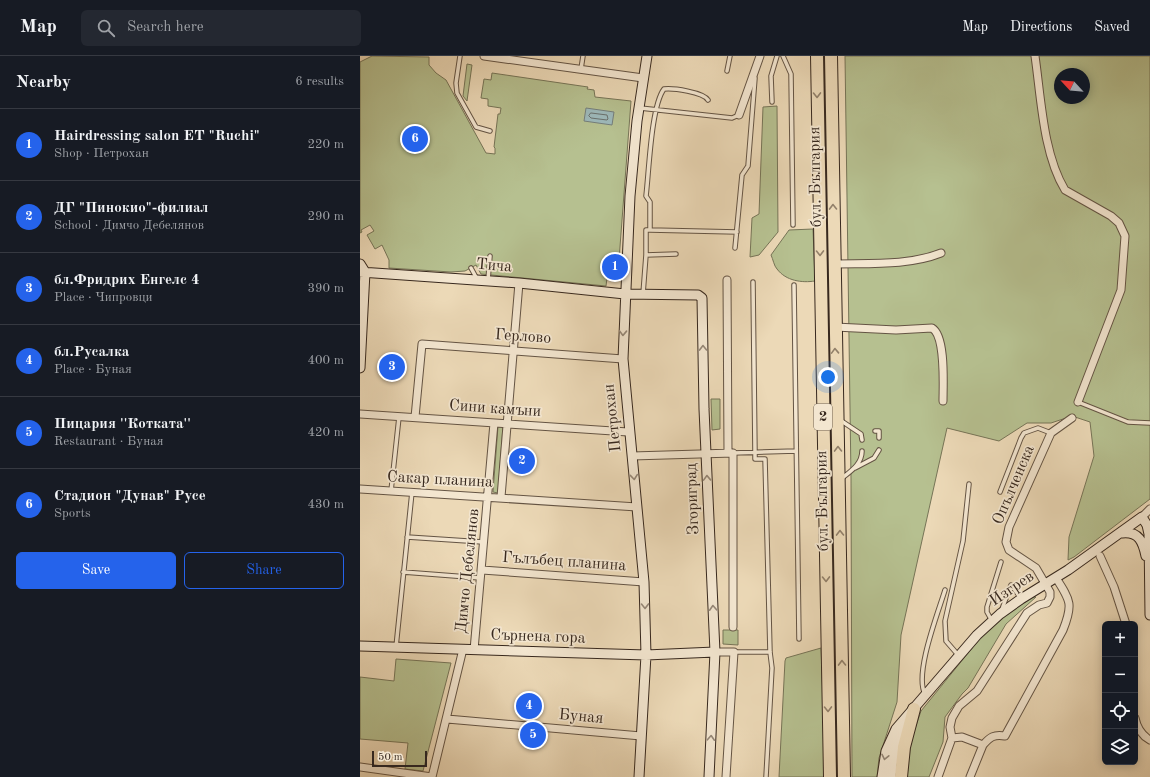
<!DOCTYPE html>
<html lang="en">
<head>
<meta charset="utf-8">
<style>
  :root { --surface:#171b24; --page:#242831; --text:#f1f3f6; --muted:#9ea1a6; --line:#363941; --accent:#2563eb }
  body { margin:0; font-family:"Old Standard TT",serif; background:var(--page); color:var(--text) }
  .controls { position:absolute; right:12px; bottom:12px; display:grid; overflow:hidden; border-radius:6px; box-shadow:0 2px 10px #0003 }
  .controls button { width:36px; height:36px; display:grid; place-items:center; padding:0; border:0; border-bottom:1px solid var(--line); background:var(--surface); color:var(--text); font:20px sans-serif }
  .compass { position:absolute; left:694px; top:12px; width:36px; height:36px; border-radius:50%; background:var(--surface); box-shadow:0 2px 10px #0003; rotate:296deg }
  .scale { position:absolute; left:12px; bottom:10px; width:55px; box-sizing:border-box; padding-left:4px; border:2px solid #37281e; border-top:0; font-size:11px; line-height:14px; white-space:nowrap; color:#37281e; -webkit-text-stroke:3px #f3e6d0; paint-order:stroke }
  .you { position:absolute; left:468px; top:321px; width:14px; height:14px; margin:-10px; border:3px solid #fff; border-radius:50%; background:#1a73e8; box-shadow:0 0 0 6px #1a73e833 }
  .badge { display:grid; place-items:center; width:26px; height:26px; border-radius:50%; background:var(--accent); color:#fff; font-size:13px; font-weight:700 }
  .pin { position:absolute; translate:-50% -50%; border:2px solid #fff; box-shadow:0 1px 4px #0006 }
  .list { margin:0; padding:0; list-style:none }
  h2 { display:flex; justify-content:space-between; align-items:center; height:52px; margin:0; padding:0 16px; font-size:17px }
  h2 small { font-size:13px; font-weight:400; color:var(--muted) }
  .list li { display:grid; grid-template-columns:26px 1fr auto; gap:12px; align-items:center; box-sizing:border-box; height:72px; padding:0 16px; border-top:1px solid var(--line) }
  .list b { display:block; font-size:15px; white-space:nowrap }
  .list p { margin:0; font-size:13px; white-space:nowrap; color:var(--muted) }
  .list em { font-size:13px; font-style:normal; color:var(--muted) }
  .actions { display:flex; gap:8px; padding:12px 16px }
  .actions a { flex:1; padding:9px 0; border:1px solid var(--accent); border-radius:6px; text-align:center; font-size:14px; color:var(--accent) }
  .actions .main { background:var(--accent); color:#fff }
  .icon { flex:none; width:22px; height:22px; fill:none; stroke:currentColor; stroke-width:2; stroke-linecap:round; stroke-linejoin:round }
  .map { position:relative; flex:none; width:790px; height:721px; overflow:hidden }
  header { display:flex; align-items:center; gap:24px; box-sizing:border-box; height:56px; padding:0 20px; background:var(--surface); border-bottom:1px solid var(--line) }
  header strong { font-size:19px }
  nav { display:flex; gap:22px; margin-inline-start:auto; font-size:14px }
  .search { width:280px; height:36px; background:var(--page); display:flex; align-items:center; gap:10px; box-sizing:border-box; padding:0 14px; border-radius:6px; color:var(--muted); font-size:15px }
  main { display:flex }
  aside { flex:1; background:var(--surface) }
  .map>svg:first-child { display:block }
  .green { fill:#b6c090; stroke:#767457; fill-rule:evenodd }
  .water { fill:#9db8b9; stroke:#747e7b }
  .lines { fill:none; stroke-linecap:round; stroke-linejoin:round }
  .shore { stroke:#6a706c; stroke-width:1 }
  .lane-casing { stroke:#645444; stroke-width:5.5 }
  .street-casing { stroke:#645444; stroke-width:9 }
  .secondary-casing { stroke:#37281e; stroke-width:11 }
  .highway-casing { stroke:#37281e; stroke-width:14 }
  .lane { stroke:#f3e6d0; stroke-width:3.5 }
  .street { stroke:#f3e6d0; stroke-width:7 }
  .secondary { stroke:#f3e6d0; stroke-width:9 }
  .highway { stroke:#ecd9b7; stroke-width:12 }
  .oneway { stroke:#92806a }
  .oneway2 { stroke:#958777 }
  .labels { text-anchor:middle; dominant-baseline:central; stroke-width:3.5; stroke-linejoin:round; paint-order:stroke }
  .shield { fill:#f3e6d0; stroke:#6f6153; stroke-width:1 }
  .shield-label { font-size:15px; font-weight:bold; fill:#37281e }
  .street-label { font-size:16px; fill:#37281e; stroke:#f3e6d0 }
</style>
</head>
<body>
<header>
<strong>Map</strong>
<div class="search"><svg class="icon" aria-label="search" viewBox="0 0 24 24"><circle cx="10" cy="10" r="6"/><path d="M15 15l6 6"/></svg>Search here</div>
<nav><a>Map</a><a>Directions</a><a>Saved</a></nav>
</header>
<main>
<aside>
<h2>Nearby<small>6 results</small></h2>
<ul class="list">
<li><span class="badge">1</span><div><b>Hairdressing salon ET &quot;Ruchi&quot;</b><p>Shop · Петрохан</p></div><em>220 m</em></li>
<li><span class="badge">2</span><div><b>ДГ &quot;Пинокио&quot;-филиал</b><p>School · Димчо Дебелянов</p></div><em>290 m</em></li>
<li><span class="badge">3</span><div><b>бл.Фридрих Енгелс 4</b><p>Place · Чипровци</p></div><em>390 m</em></li>
<li><span class="badge">4</span><div><b>бл.Русалка</b><p>Place · Буная</p></div><em>400 m</em></li>
<li><span class="badge">5</span><div><b>Пицария ''Котката''</b><p>Restaurant · Буная</p></div><em>420 m</em></li>
<li><span class="badge">6</span><div><b>Стадион &quot;Дунав&quot; Русе</b><p>Sports</p></div><em>430 m</em></li>
</ul>
<div class="actions"><a class="main">Save</a><a>Share</a></div>
</aside>
<div class="map">
<svg width="790" height="721" viewBox="0 0 790 721">
  <rect width="100%" height="100%" fill="#ecd9b7"/>
  <filter id="stains"><feTurbulence type="fractalNoise" baseFrequency=".005" numOctaves="4"/><feColorMatrix values="0 0 0 0 .2 0 0 0 0 .09 0 0 0 0 .02 0 0 0 .5 -.17"/></filter>
  <radialGradient id="worn" r=".72"><stop offset=".6" stop-color="#630" stop-opacity="0"/><stop offset="1" stop-color="#630" stop-opacity=".3"/></radialGradient>
  <path class="green" d="M12,0l57,1v8l7,8 10,7 40,73 9,1v-6l-1,-1 4,-33h2l1,-6 -13,-2v-7l-7,-1 3,-19 7,1 1,-7 96,14 -1,2 7,1 1,7 36,4 -12,159 -6,-1 -1,11h-4l-2,16 -125,-12 -5,-9 -11,6 -14,1 -62,-4v-8l-7,-15 -7,4 -8,-14 7,-4 -4,-6 -9,5 1,2 -2,1v-171z
    M485,0h305v443l-76,58 -6,3 1,-23 25,-81 -4,-34 -18,-6 -21,7h-24l-28,18 -52,-13 -46,207 -4,67 -18,56 -2,19h-25l-1,-299zM700,18h24v24h-24z
    M107,8l5,1 -5,36 -4,-5z
    M417,50l1,126 -19,23 -9,2 2,-39 7,-4 4,-107z
    M453,173l2,52c-13,2 -29,0 -38,-12 -3,-3 -4,-10 -6,-14l18,-25z
    M351,343h9v30l-8,1z
    M138,370h5l-5,67 -5,-1z
    M673,541h3l-30,27 -38,64 -6,6 -17,23 -2,25 -14,35h-22l3,-34 11,-32 65,-80 16,-14z
    M363,574h15v15l-15,-1z
    M461,592l5,129h-47l6,-116 1,-3z
    M36,603l55,4 -28,108 -18,-2 3,-26 -48,-4v-62l34,4z"/>
  <path class="water" d="M226,52l28,4 -2,13 -28,-4z"/>
  <g class="lines">
    <path class="shore" d="M231,57l16,2 1,4 -1,1 -16,-2 -2,-2z"/>
    <g class="lane-casing">
      <path id="lane" d="M100,0l-4,27 1,10 19,34 14,4
        M423,0l8,18 2,151
        M221,13l2,-13
        M367,15l3,-15
        M412,46l-1,-26 6,-20
        M280,52l92,10 7,-3
        M290,174l87,2
        M375,192l7,-73 6,-9 7,-88
        M286,199l30,-1
        M111,212l6,11
        M128,224l2,-24
        M393,226l2,171v6h10l5,193 2,16 -6,109
        M434,229l5,354
        M283,238l3,-39v-25h4v-28l-4,-6c3,-24 5,-90 18,-107 9,-1 39,3 44,11
        M718,346l50,20 22,1
        M480,364l21,14 1,6
        M515,375h4v7
        M373,397l63,-2
        M495,412l19,-10 5,-8
        M481,423c10,-8 21,-15 21,-28
        M31,435l8,-74
        M640,436l21,-54 3,-5 14,-5 13,5
        M47,481l76,5
        M43,516l78,6
        M642,553l9,-24 10,13
        M632,565l-5,-9v-5l14,-45
        M36,591l16,-155
        M374,596h36
        M599,600l-13,-15 -1,-20 18,-80 6,-57
        M565,638c-11,-20 13,-81 20,-104"/>
    </g>
    <g class="street-casing">
      <path id="street" d="M124,0l159,22
        M675,0c6,41 8,98 30,134l46,26 8,7 6,13 -4,54 -43,112
        M379,59l21,-59
        M473,208c36,-1 75,2 108,-11
        M367,224l1,173
        M475,271l61,3 36,-2c14,8 11,57 11,73
        M0,358l268,18
        M55,361l7,-73 201,15
        M272,400l101,-3v174
        M0,433l277,18
        M141,441l18,-214
        M782,461l8,-8
        M740,500l14,31 12,37
        M122,514l162,12
        M114,594l20,-227
        M355,596h19l-8,125
        M775,662c2,10 6,17 15,22
        M87,663l194,17
        M592,682l10,-1 21,8c7,-8 11,-11 22,-9l58,-106c10,-25 8,-29 -7,-52
        M0,711l72,10 31,-128
        M578,721l14,-39 -2,-11 2,-9 7,-12 18,-15 50,-78 12,-8 8,-2 3,-6v-5l-14,-24 -27,-18 -3,-8 3,-15 42,-94 21,-15
        M610,721l13,-32"/>
    </g>
    <g class="secondary-casing">
      <path id="secondary" d="M0,208l5,8 -5,96
        M0,216l159,11 106,11 73,1 4,3 2,111 11,243 -6,125
        M762,477c17,-2 21,9 24,23
        M0,590l286,9 69,-3
        M279,721l7,-122 -2,-73 -21,-223 7,-163 7,-75 10,-65
        M522,721l4,-26 10,-22 81,-94 23,-21 21,-15 47,-29 74,-53 5,8 2,9 1,81
        M531,721l2,-19 13,-36"/>
    </g>
    <g class="highway-casing">
      <path id="highway" d="M457,0l13,721
        M471,0l13,721
        M541,721l3,-30 10,-38"/>
    </g>
    <use href="#lane" class="lane"/>
    <use href="#street" class="street"/>
    <use href="#secondary" class="secondary"/>
    <use href="#highway" class="highway"/>
  </g>
  <defs><path id="oneway-chevron" d="M-2-3.5L2.5 0L-2 3.5" fill="none" stroke-width="1.6" stroke-linecap="round" stroke-linejoin="round"/></defs>
  <g class="oneway">
    <use href="#oneway-chevron" transform="translate(457 39) rotate(89)"/>
    <use href="#oneway-chevron" transform="translate(473 151) rotate(-91)"/>
    <use href="#oneway-chevron" transform="translate(460 197) rotate(89)"/>
    <use href="#oneway-chevron" transform="translate(475 295) rotate(-92)"/>
    <use href="#oneway-chevron" transform="translate(478 393) rotate(-91)"/>
    <use href="#oneway-chevron" transform="translate(480 477) rotate(-91)"/>
    <use href="#oneway-chevron" transform="translate(466 523) rotate(89)"/>
    <use href="#oneway-chevron" transform="translate(482 607) rotate(-91)"/>
    <use href="#oneway-chevron" transform="translate(468 653) rotate(89)"/>
  </g>
  <g class="oneway2">
    <use href="#oneway-chevron" transform="translate(263 277) rotate(92)"/>
    <use href="#oneway-chevron" transform="translate(343 292) rotate(-91)"/>
    <use href="#oneway-chevron" transform="translate(274 421) rotate(84)"/>
    <use href="#oneway-chevron" transform="translate(347 422) rotate(-92)"/>
    <use href="#oneway-chevron" transform="translate(285 550) rotate(89)"/>
    <use href="#oneway-chevron" transform="translate(353 552) rotate(-93)"/>
    <use href="#oneway-chevron" transform="translate(351 682) rotate(-87)"/>
    <use href="#oneway-chevron" transform="translate(525 701) rotate(102)"/>
  </g>
  <g class="labels">
    <rect class="shield" x="454" y="348" width="18" height="26" rx="3"/>
    <g class="shield-label">
      <text x="463" y="361">2</text>
    </g>
    <g class="street-label">
      <text transform="translate(456 121) rotate(-91)">бул. България</text>
      <text transform="translate(134 210) rotate(5)">Тича</text>
      <text transform="translate(163 281) rotate(4)">Герлово</text>
      <text transform="translate(135 353) rotate(4)">Сини камъни</text>
      <text transform="translate(253 362) rotate(-96)">Петрохан</text>
      <text transform="translate(80 424) rotate(3)">Сакар планина</text>
      <text transform="translate(654 429) rotate(-67)">Опълченска</text>
      <text transform="translate(333 443) rotate(-92)">Згориград</text>
      <text transform="translate(463 445) rotate(-91)">бул. България</text>
      <text transform="translate(204 506) rotate(4)">Гълъбец планина</text>
      <text transform="translate(108 515) rotate(-84)">Димчо Дебелянов</text>
      <text transform="translate(652 533) rotate(-34)">Изгрев</text>
      <text transform="translate(178 581) rotate(2)">Сърнена гора</text>
      <text transform="translate(221 661) rotate(5)">Буная</text>
    </g>
  </g>
  <rect width="100%" height="100%" filter="url(#stains)"/>
  <rect width="100%" height="100%" fill="url(#worn)"/>
</svg>
<div class="controls">
<button>+</button>
<button>−</button>
<button><svg class="icon" aria-label="locate" viewBox="0 0 24 24"><circle cx="12" cy="12" r="6"/><path d="M12 2v4M12 18v4M2 12h4M18 12h4"/></svg></button>
<button><svg class="icon" aria-label="layers" viewBox="0 0 24 24"><path d="M12 4l9 5-9 5-9-5zM3 14l9 5 9-5"/></svg></button>
</div>
<svg class="compass" viewBox="-18 -18 36 36"><path d="M0-13l5 13h-10z" fill="#e53935"/><path d="M0 13l5-13h-10z" fill="#9ea1a6"/></svg>
<div class="scale">50 m</div>
<div class="you"></div>
<div class="pin badge" style="left:255px;top:211px">1</div>
<div class="pin badge" style="left:162px;top:405px">2</div>
<div class="pin badge" style="left:32px;top:311px">3</div>
<div class="pin badge" style="left:169px;top:650px">4</div>
<div class="pin badge" style="left:173px;top:679px">5</div>
<div class="pin badge" style="left:55px;top:83px">6</div>
</div>
</main>
</body>
</html>
